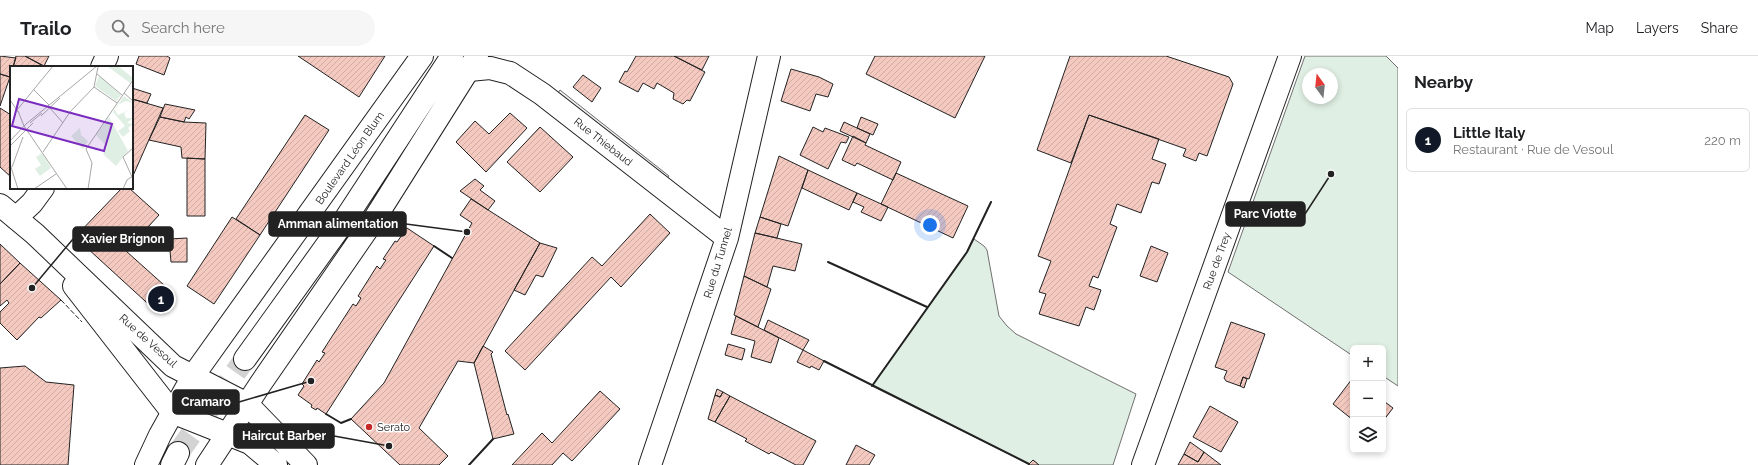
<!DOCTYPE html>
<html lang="en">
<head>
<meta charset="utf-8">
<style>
  :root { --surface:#fff; --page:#f6f6f6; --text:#202124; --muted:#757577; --line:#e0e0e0; --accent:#111827 }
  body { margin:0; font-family:Raleway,sans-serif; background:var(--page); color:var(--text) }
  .controls { position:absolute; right:12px; bottom:12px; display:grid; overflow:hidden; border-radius:6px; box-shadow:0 2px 6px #0003 }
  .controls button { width:36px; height:36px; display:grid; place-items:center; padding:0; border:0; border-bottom:1px solid var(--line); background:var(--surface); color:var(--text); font:20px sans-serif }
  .compass { position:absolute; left:1302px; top:12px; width:36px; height:36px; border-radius:50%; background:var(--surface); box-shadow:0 2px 6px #0003; rotate:345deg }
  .you { position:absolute; left:930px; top:169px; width:14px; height:14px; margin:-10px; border:3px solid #fff; border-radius:50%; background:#1a73e8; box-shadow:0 0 0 6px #1a73e833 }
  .badge { display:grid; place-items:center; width:26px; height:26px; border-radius:50%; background:var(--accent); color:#fff; font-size:13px; font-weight:700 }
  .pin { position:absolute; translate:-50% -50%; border:2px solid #fff; box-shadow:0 1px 4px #0006 }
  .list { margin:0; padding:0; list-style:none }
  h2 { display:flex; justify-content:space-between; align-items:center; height:52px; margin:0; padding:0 16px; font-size:17px }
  h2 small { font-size:13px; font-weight:400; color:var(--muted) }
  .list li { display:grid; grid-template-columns:26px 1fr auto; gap:12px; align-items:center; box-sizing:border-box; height:64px; margin:0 8px 8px; padding:0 8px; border:1px solid var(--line); border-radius:6px }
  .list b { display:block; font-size:15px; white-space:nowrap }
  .list p { margin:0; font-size:13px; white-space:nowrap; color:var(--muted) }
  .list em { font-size:13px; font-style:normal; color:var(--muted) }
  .icon { flex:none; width:22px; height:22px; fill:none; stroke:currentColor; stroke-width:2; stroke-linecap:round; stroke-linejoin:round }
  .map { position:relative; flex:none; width:1398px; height:409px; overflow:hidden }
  header { display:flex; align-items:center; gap:24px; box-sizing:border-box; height:56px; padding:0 20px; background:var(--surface); border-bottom:1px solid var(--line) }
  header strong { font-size:19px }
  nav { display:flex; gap:22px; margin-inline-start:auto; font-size:14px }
  .search { width:280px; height:36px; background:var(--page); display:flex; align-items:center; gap:10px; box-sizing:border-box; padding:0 14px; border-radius:22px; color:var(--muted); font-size:15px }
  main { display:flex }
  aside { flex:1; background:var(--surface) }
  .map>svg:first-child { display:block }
  .green { fill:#e0efe3; stroke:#6f6f6f; fill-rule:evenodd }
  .parking { fill:#ededed; stroke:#6f6f6f }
  .building { fill:url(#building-hatch); stroke:#222 }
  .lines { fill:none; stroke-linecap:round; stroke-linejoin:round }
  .primary-tunnel { stroke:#d3d3d3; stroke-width:22; stroke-dasharray:22 11; stroke-linecap:butt }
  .minor-casing { stroke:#222; stroke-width:24 }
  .secondary-casing { stroke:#222; stroke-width:24 }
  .primary-casing { stroke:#222; stroke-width:24 }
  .minor { stroke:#fff; stroke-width:22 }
  .secondary { stroke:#fff; stroke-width:22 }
  .primary { stroke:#fff; stroke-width:22 }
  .fence { stroke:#222; stroke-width:1; stroke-dasharray:5 2; stroke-linecap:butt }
  .wall { stroke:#222; stroke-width:2 }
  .poi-dot { fill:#c62828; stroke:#fff; stroke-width:1.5 }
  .labels { text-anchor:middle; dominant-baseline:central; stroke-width:3; stroke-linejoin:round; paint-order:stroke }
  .street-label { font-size:11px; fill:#222; stroke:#fff }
  .poi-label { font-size:11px; fill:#222; stroke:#fff; text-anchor:start }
  .inset-road { fill:none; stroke:#a7a7a7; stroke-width:1 }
  .view { fill:#7b2cbf; fill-opacity:0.15; stroke:#7b2cbf; stroke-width:2 }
  .inset-edge { fill:none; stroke:#222; stroke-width:2 }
  .leader { fill:none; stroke:#222; stroke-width:1.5 }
  .callout-dot { fill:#222; stroke:#fff; stroke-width:1.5 }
  .callout { fill:#222; stroke:#222; stroke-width:1.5 }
  .callout-label { font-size:12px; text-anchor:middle; font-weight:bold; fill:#fff }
</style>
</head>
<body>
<header>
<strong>Trailo</strong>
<div class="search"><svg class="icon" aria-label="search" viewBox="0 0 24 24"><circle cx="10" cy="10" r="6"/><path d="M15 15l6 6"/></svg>Search here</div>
<nav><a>Map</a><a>Layers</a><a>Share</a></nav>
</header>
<main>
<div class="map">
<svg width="1398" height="409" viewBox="0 0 1398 409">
  <defs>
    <pattern id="building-hatch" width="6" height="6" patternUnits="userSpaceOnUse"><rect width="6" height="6" fill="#f3c9c0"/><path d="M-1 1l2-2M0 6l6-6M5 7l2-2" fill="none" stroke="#d0aca5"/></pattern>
  </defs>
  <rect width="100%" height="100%" fill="#fff"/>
  <path class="green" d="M1305,0h81l12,12v318l-15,-10v-28h-30v8l-125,-84zM1308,18h24v24h-24z
    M974,183l10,7 3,4 12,66 8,10 9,8 120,60 -23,71h-74l-6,-5 -4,4 -157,-78 95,-134z"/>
  <path class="parking" d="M560,34l109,86 -5,6 -109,-85z"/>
  <path class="building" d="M0,0l16,2 -3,9h-2l-1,10 -10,-3z
    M16,0h9l20,11h-32z
    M25,0h24l-5,10z
    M139,0h28l3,2 -6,17 -28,-11z
    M298,0h87l-26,41z
    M636,0h38l31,16 -15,29 -3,-1 -4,4 -10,-5 1,-6 -17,-10 -3,6 -11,-6 -5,9 -19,-10 6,-11 2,1z
    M674,0h35l-7,14z
    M875,0h110l-30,62 -89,-44z
    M1070,0h96l63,21 4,7 -26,72 -8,-3 -3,8 -13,-5 3,-7 -97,-34 -18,48 -34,-13z
    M791,13l28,8 14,7 -5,13 -12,-3 -6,17 -29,-10z
    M0,18l10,3 -10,29z
    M583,19l18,13 -9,14 -19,-15z
    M132,32l19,6 -4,9 -15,-4z
    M132,43l31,9 -31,70z
    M165,48l30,6 -6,9 -3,-2 -2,5 -24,-5z
    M0,52l11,7v62l-11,-10z
    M510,57l17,15 -41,44 -30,-30 19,-21 14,13z
    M305,59l24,15 -69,105 -24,-16z
    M1089,59l70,24 -7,20 14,5 -7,20 -7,-2 -11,31 -24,-9 -7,20 7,3 -19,51 -5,-2 -4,10 12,4 -7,20 -8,-3 -7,19 -40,-12 7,-20 -7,-2 12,-31 -13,-5z
    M160,61l24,5 22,1 -1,36 -23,-1 -1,-11 -32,-7z
    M861,61l17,7 -5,11 -16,-7z
    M844,66l26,12 -4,9 -26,-12z
    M540,71l33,30 -33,35 -33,-30z
    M813,71l10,5 2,-4 24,9 -3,6 -5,-1 -13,27 -28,-14z
    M853,80l13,7 -1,2 36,17 -8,18 -36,-17 -2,3 -13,-6z
    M779,100l29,14 -20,56 -28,-9z
    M187,102l18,1v57h-18z
    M808,114l49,23 -8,17 -47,-22z
    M896,117l72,33 -15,32 -72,-34z
    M475,123l9,7 -4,4 15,11 -7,9 -28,-19z
    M122,132h7l30,27 -33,36 48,43 -17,18 -82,-75z
    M857,137l31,14 -7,14 -20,-9 3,-5 -11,-5z
    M471,143l69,44 -66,120 -16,-2 -39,67 29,28 -9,9h-39l-49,-46 33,-36 83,-151 5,-9 -12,-8z
    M650,158l20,19 -49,54 -10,-10 -86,93 -20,-19 87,-94 10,9z
    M232,161l28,18 -46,69 -27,-18z
    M760,161l21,7 -4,14 -22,-5z
    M407,172l27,18 -108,168 -9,-6 -1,2 -5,-3 1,-2 -14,-10 6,-9 -2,-2 15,-24 2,2 6,-9 -3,-1 31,-48 3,2 5,-8 -3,-2 19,-30 3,3 6,-9 -3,-1 12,-18 2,1z
    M755,177l47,11 -7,27 -22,-5 -6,21 -23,-11z
    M187,182v24h-16l-2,-23z
    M540,187l17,5 -14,29 -7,-2 -11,20 -11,-5z
    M0,188l20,19 -20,21z
    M1151,190l17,7 -11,29 -17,-6z
    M20,207l41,37 -20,18 -2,-1 -22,23 -17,-17v-11l9,-9 -2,-3 -7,6v-22z
    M744,220l27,13 -13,38 -24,-12z
    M736,260l43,22 -8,25 -20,-6 4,-16 -24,-7z
    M768,264l41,20 -6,10 -39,-20z
    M1231,266l34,12 -16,45 -6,-2 -3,9 -14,-5 -2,-3 3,-7 -12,-4z
    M728,288l17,5 -3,11 -17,-5z
    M483,290l10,6 -2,2 16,61 1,-1 6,20 -21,5 -19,-76z
    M803,294l21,11 -5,9 -8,-4 -1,2 -13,-6z
    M25,310l21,16 28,3 -6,80h-68v-97z
    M1243,321l4,2 -3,9 -4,-2z
    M1352,323l1,1v40l-20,-16z
    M717,333l6,3 -3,5 -5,-2z
    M600,335l20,18 -48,52 -9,-8 -11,12h-40l30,-32 10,10z
    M723,336l7,4 -15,26 -7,-3 7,-24 5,2z
    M730,340l86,45 -13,24h-7l-25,-13 -2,2 -24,-13 2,-2 -32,-17z
    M1385,346l8,6 -10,13v-17z
    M1210,350l28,16 -17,30 -28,-15z
    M1190,386l14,10 -6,10 -14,-8z
    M856,389l19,10 -6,10h-23z
    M1204,396l17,13h-43l6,-11 14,8z
    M1033,404l6,5h-11z"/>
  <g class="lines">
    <path class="primary-tunnel" d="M178,397l67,-94"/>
    <g class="minor-casing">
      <path id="minor" d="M102,11l5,-11
        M469,14l21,-2 20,5 32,21 185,144
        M16,162l16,-15 11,-15
        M650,409l77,-227 42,-182
        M1143,409l147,-409"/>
    </g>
    <g class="secondary-casing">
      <path id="secondary" d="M0,149l35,29 138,132 74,38 59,61
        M74,230l98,126 78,31 26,22"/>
    </g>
    <g class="primary-casing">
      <path id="primary" d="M245,303l97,-135 110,-168
        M146,409l14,-30 33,-59 229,-320
        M172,409l6,-12
        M207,409l54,-82 114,-165 102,-162"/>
    </g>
    <use href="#minor" class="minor"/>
    <use href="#secondary" class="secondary"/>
    <use href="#primary" class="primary"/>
    <path class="fence" d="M61,244l21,22"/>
    <path class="wall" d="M434,190l18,12
      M828,206l99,45
      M824,305l205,103
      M872,330l95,-134 24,-50
      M326,358l15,9 10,-4
      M469,409l24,-26"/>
  </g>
  <circle class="poi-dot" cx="369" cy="371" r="4"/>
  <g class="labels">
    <g class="street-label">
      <text transform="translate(603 86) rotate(38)">Rue Thiebaud</text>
      <text transform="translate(350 102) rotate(-55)">Boulevard Léon Blum</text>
      <text transform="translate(1217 205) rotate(-70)">Rue de Trey</text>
      <text transform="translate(718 207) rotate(-73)">Rue du Tunnel</text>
      <text transform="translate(148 285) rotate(42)">Rue de Vesoul</text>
    </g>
    <g class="poi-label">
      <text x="377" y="371">Serato</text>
    </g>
  </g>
  <g transform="translate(10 10)">
    <rect width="123" height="123" fill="#fff"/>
    <path d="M89,10l22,19 -5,6 -21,-15zM114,30l9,7 -7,-2 -7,3 -4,6 3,5 11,-5 -5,3 2,5h7l-6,5 6,1 -5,4 2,3 -7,6 -5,-6 7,-5 -12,-14zM99,51l19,34 -12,15 -13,-12 4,-7 -11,-12zM70,62l1,7 7,6 -5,8 -12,-13zM32,87l9,15 -11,8 -5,-7 6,-4 -5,-8z" fill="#e0efe3"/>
    <path d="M97,0h11l15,12 -3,5z" fill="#e0efe3"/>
    <path class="inset-road" d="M87,8l25,21M84,21l23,16M24,24l15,15M114,27l9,8M0,34l9,13M40,42l13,15M7,44l36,-44M8,45l6,15 43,63M31,50l19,-18M20,57l12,-10M0,75l16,-17 71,-58M0,80l23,-23M123,82l-10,9 10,22M33,86l27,-40 24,-25 4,-20M0,98l8,25M2,101l11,-30M24,123l22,-15M78,123l4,-26 -6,-14 47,-69M113,123l4,-9 6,-4"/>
    <path class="view" d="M9,33l93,25 -8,27 -92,-25z"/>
    <rect width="123" height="123" class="inset-edge"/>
  </g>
  <path class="leader" d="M1331 118L1305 158M467 176L406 168M32 232L73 183M311 325L239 346M389 390L334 380"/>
  <g class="callout-dot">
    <circle cx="1331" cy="118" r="4"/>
    <circle cx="467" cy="176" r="4"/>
    <circle cx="32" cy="232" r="4"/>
    <circle cx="311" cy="325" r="4"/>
    <circle cx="389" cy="390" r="4"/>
  </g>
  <g class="callout">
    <rect x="1226" y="146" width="79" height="24" rx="4"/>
    <rect x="269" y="156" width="137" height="24" rx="4"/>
    <rect x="73" y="171" width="100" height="24" rx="4"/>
    <rect x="173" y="334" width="66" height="24" rx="4"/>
    <rect x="234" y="368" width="100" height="24" rx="4"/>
  </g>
  <g class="callout-label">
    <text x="1265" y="162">Parc Viotte</text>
    <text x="338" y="172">Amman alimentation</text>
    <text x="123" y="187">Xavier Brignon</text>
    <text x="206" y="350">Cramaro</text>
    <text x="284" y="384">Haircut Barber</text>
  </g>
</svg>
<div class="controls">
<button>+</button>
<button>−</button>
<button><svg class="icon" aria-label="layers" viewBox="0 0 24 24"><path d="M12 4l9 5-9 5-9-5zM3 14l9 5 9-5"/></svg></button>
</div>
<svg class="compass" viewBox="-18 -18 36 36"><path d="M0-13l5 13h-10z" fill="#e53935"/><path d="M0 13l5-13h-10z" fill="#757577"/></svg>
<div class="you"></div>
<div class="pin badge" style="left:161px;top:243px">1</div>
</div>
<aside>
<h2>Nearby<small></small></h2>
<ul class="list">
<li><span class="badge">1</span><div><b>Little Italy</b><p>Restaurant · Rue de Vesoul</p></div><em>220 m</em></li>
</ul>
</aside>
</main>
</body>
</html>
